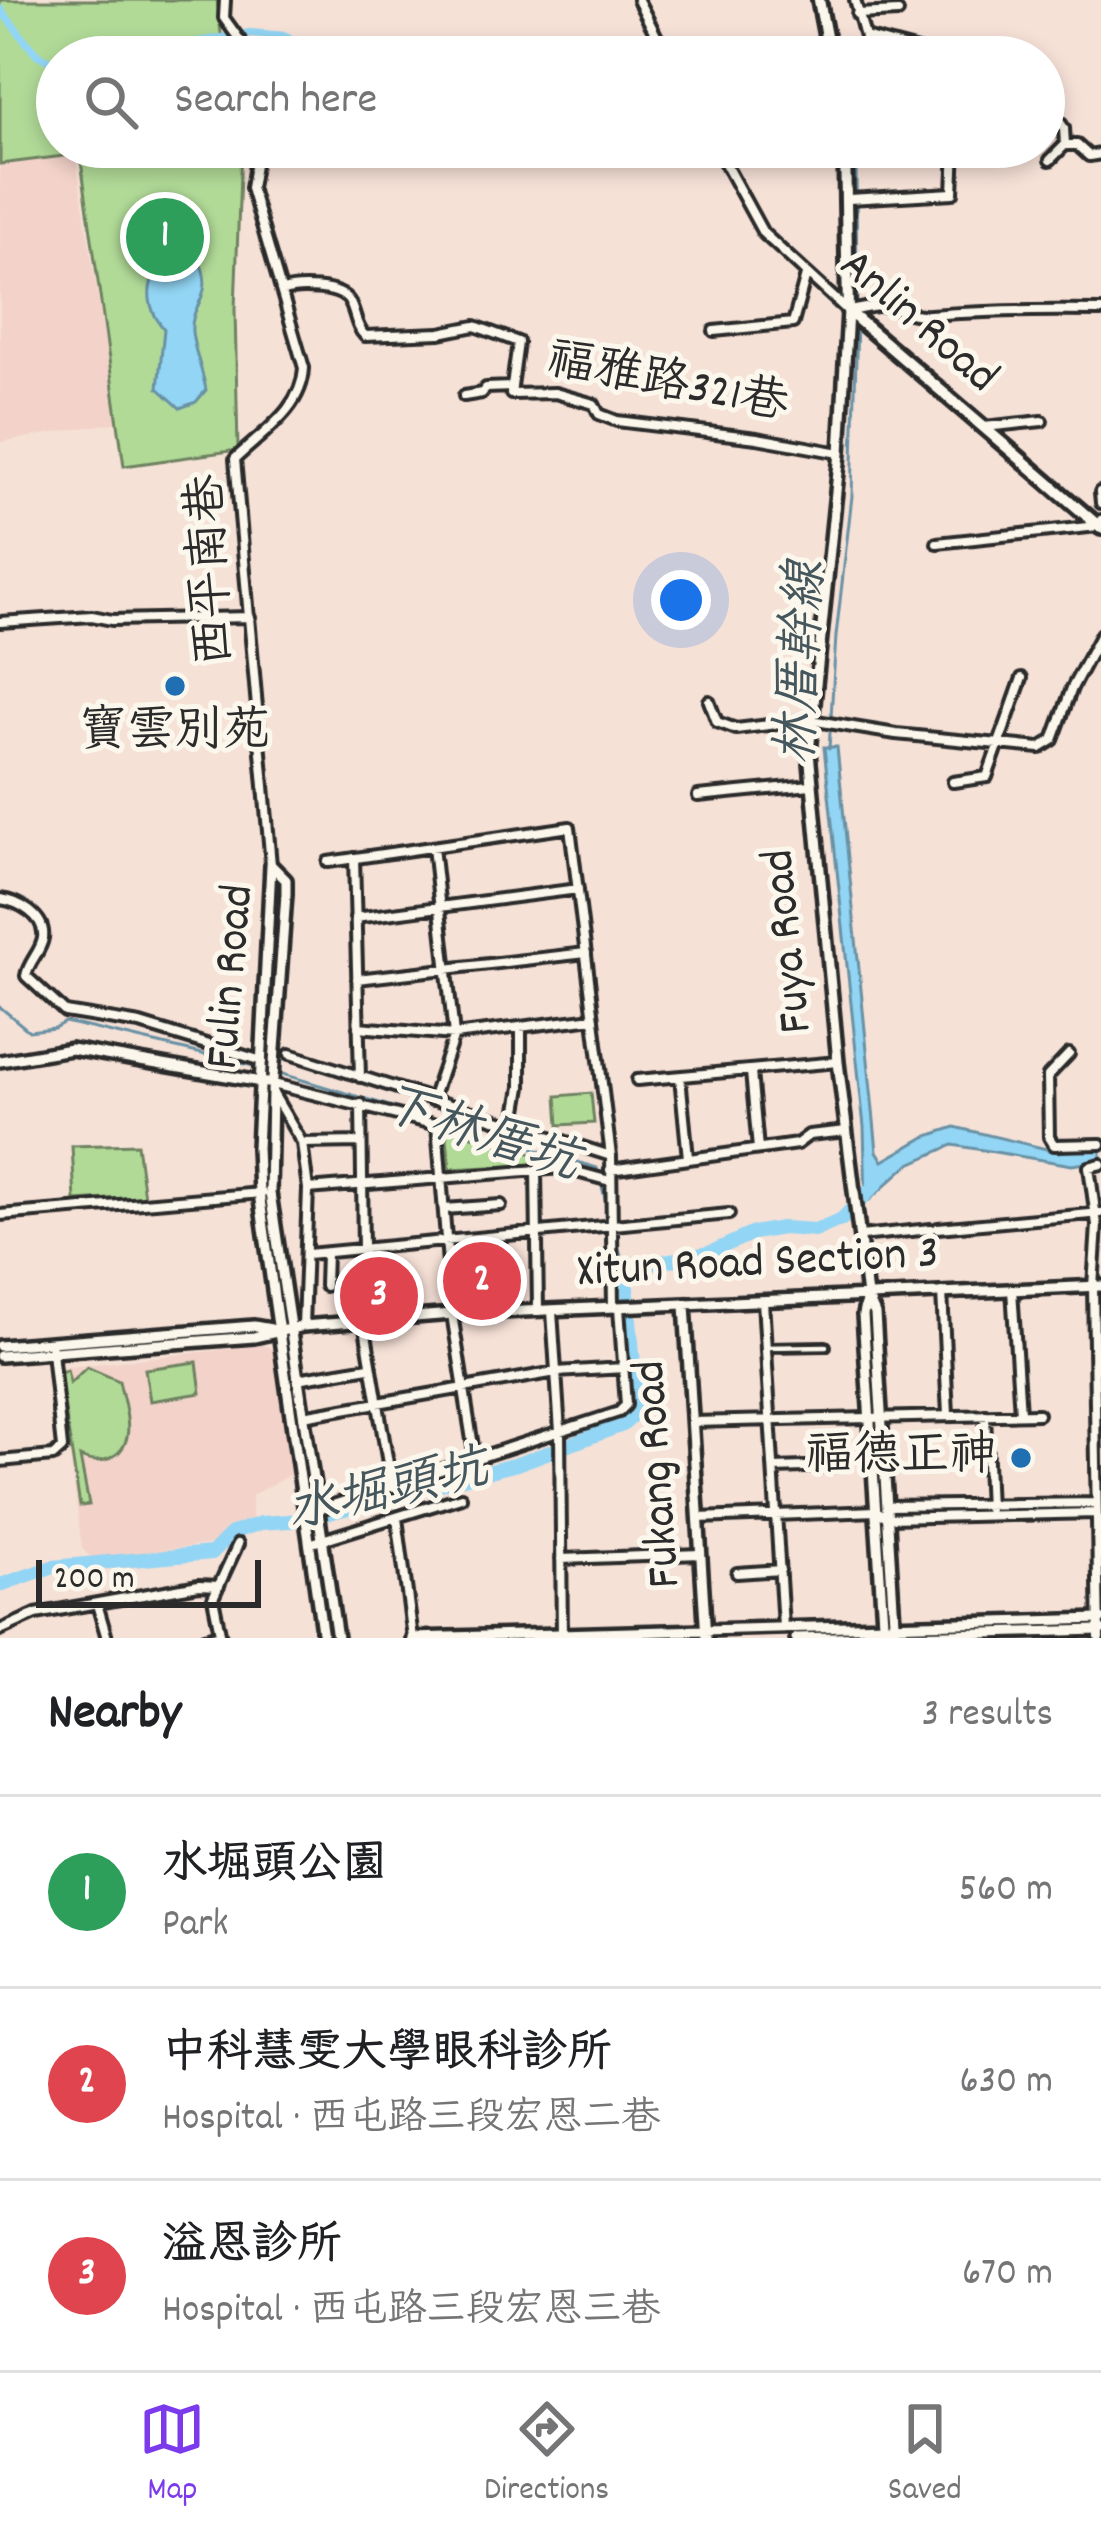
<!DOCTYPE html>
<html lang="en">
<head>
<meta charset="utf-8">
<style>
  :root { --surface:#fff; --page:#f6f6f6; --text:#202124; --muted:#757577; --line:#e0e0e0; --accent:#7c3aed }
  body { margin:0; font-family:Dekko,"LXGW WenKai TC",sans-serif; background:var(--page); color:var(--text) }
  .scale { position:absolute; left:36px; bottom:30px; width:225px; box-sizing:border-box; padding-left:12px; border:6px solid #2b2b2b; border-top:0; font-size:33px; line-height:42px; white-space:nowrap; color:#2b2b2b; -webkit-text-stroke:9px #fbf7ec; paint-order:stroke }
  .you { position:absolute; left:681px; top:600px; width:42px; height:42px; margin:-30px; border:9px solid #fff; border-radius:50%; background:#1a73e8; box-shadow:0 0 0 18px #1a73e833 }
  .badge { display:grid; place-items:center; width:78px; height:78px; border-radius:50%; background:var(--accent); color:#fff; font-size:39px; font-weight:700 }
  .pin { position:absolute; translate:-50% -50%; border:6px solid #fff; box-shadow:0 3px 12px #0006 }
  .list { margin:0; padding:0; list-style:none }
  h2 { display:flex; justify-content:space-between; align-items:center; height:156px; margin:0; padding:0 48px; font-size:51px }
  h2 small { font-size:39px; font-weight:400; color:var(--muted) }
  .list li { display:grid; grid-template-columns:78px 1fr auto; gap:36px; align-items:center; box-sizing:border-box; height:192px; padding:0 48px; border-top:3px solid var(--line) }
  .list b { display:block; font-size:45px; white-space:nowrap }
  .list p { margin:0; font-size:39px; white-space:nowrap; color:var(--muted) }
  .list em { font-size:39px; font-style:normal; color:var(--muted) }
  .icon { flex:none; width:66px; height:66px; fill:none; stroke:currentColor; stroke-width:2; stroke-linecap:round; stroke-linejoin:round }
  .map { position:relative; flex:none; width:1101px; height:1638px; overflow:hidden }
  .search { position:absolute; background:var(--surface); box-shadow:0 6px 18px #0003; left:36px; right:36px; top:36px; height:132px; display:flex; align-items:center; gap:30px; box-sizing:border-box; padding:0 42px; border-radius:66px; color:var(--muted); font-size:45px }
  .sheet { height:732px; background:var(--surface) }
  nav { display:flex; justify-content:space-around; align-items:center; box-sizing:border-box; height:168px; border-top:3px solid var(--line); background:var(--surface); font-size:33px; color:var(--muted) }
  nav a { display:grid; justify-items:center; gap:6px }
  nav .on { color:var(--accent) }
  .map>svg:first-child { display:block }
  .built { fill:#f2d2c9 }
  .green { fill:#b1da97; stroke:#6e8261; stroke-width:3 }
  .water { fill:#92d5f4; stroke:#6991a4; stroke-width:3 }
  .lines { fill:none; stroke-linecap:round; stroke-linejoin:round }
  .stream { stroke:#6991a4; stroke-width:3 }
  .canal { stroke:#92d5f4; stroke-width:8 }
  .river { stroke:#92d5f4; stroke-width:14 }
  .pedestrian-casing { stroke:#2b2b2b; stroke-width:14 }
  .minor-casing { stroke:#2b2b2b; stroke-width:16 }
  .tertiary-casing { stroke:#2b2b2b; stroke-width:18 }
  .secondary-casing { stroke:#2b2b2b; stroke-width:20 }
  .pedestrian { stroke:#fbf7ec; stroke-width:4.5 }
  .minor { stroke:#fbf7ec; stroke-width:8 }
  .tertiary { stroke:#fbf7ec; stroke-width:9 }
  .secondary { stroke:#fbf7ec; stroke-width:10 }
  .poi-dot { fill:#1f6fb2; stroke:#fbf7ec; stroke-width:4.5 }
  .labels { text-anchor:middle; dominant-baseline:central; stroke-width:10; stroke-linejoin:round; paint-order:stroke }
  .street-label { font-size:48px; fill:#2b2b2b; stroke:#fbf7ec }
  .poi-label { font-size:48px; fill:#2b2b2b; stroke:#fbf7ec }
  .water-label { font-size:51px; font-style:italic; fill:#45565d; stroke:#fbf7ec }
</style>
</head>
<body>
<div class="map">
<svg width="1101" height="1638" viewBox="0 0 1101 1638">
  <rect width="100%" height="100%" fill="#f6e1d7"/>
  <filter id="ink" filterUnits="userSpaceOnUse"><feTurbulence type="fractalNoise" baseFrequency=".00833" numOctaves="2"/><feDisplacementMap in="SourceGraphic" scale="24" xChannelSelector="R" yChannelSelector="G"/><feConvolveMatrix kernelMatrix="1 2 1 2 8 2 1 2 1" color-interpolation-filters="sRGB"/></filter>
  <g filter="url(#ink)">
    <path class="built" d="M75,154l43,268 -118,20v-280z
      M263,1345l10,4 18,125 -39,21v24l-22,7 -18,18 -120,15 -10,-11 -23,-180z"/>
    <path class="green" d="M0,0h217l7,57h-167v90h184l-6,162 3,141 -114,16 -44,-312 -80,10z
      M591,1093l3,30 -35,2 -2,-29z
      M446,1128l97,29 4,7 -97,5z
      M137,1144l7,53 -69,4 -3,-55z
      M197,1362l4,31 -51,8 -5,-32z
      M87,1367l32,14c5,25 22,65 -11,78 -10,4 -19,2 -28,-2l9,48 -9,1 -21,-134 8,-2 3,13z"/>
    <path class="water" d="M189,252l8,4c21,40 -7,46 -5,75 1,16 11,41 14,59l-10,12 -16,6 -22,-20 6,-59c-26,-30 -16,-69 25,-77z
      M824,747h13l40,404 6,10 42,-24 30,-10 104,25 42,-5v14l-29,4 -119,-20 -45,20 -42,38 -2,-76z"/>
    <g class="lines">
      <path class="stream" d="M856,147l1,160
        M829,749l7,-113 16,-140 5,-174
        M0,1007l29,24 25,-3 11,-6 193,45
        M279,1073l318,95 1,6
        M601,1183l7,26
        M615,1235l11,38"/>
      <path class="canal" d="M0,9l36,45 21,11
        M109,57l141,-24 36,3 39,21
        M770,57l48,-6
        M401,147c22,17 66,6 92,0"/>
      <path class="river" d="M0,1585l52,-18 160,-14 20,-20 29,-10 41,-3 215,-56 106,-39 15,-14 -12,-138 23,-9 60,-11 44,-20 29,-5 34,2 26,-11 35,-36"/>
      <g class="pedestrian-casing">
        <path id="pedestrian" d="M766,1347l60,-1"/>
      </g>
      <g class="minor-casing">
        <path id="minor" d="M225,0l-1,18 28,39
          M638,0l29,57
          M855,0l10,37
          M857,14l41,-2
          M830,56l32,-7 3,-12 76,20
          M1044,99l20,29 1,17
          M258,147l-7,41 53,180c-2,41 -41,64 -69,91l36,406
          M716,147l47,86 85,78c13,-1 33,-9 47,-3 11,4 21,8 35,7 56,-4 114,-5 171,-4
          M1050,160l15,-15h12l12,11 12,-2
          M849,199l104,-6 2,-46
          M283,291c15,-5 56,-5 66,10 7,12 6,25 16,35l75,-3 35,-7 43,16 -7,52 44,-1 39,11 5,10 18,7 140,17 83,15
          M714,331l79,-8 13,-48
          M464,396l18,-3 4,-5 26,-1
          M984,427l58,-6
          M1100,492l1,11
          M937,543l161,-17 3,-6
          M0,622l92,-6 20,4 138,-3
          M709,701l8,21 19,7 74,-9 86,14 144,14 13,-8 19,-52 29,-54
          M953,782l34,-5 35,-99
          M698,796l113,-11
          M354,858l6,219
          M328,862l242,-35 41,329 2,151
          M0,899c18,2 46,17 43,39 -2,14 -15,24 -17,38l39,36 75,12 122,37
          M355,918l223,-29
          M357,979l229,-26
          M358,1027l96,8 140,-17
          M290,1054l321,102
          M1069,1054l-21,22 1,61 5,8 47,-1
          M751,1072l7,77
          M680,1077l8,81
          M637,1080l201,-18
          M273,1084l164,41 15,189 23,145
          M272,1092l30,51 6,46 -5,137
          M432,1100l22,-65 -21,-188
          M361,1104l3,218 28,165
          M514,1127l7,-40v-60
          M302,1143l59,-1
          M536,1170l2,141
          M610,1170l187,-26 12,-9 38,-4
          M308,1189l254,-21 48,13
          M444,1209l57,-4
          M0,1215l262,-22
          M938,1228l163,-15
          M860,1236l71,-7
          M308,1254l421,-40
          M325,1286l1,-33
          M1012,1289l8,125
          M942,1292l6,123
          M763,1301l20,326
          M552,1311l8,121 2,206
          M297,1379l72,-12
          M985,1415l4,94
          M303,1416l253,-44 68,-4
          M692,1422l346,-8
          M0,1461l53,-5 9,-8 -11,-106
          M774,1468l62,-2
          M888,1506l208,-3
          M305,1514l314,-102 7,-7 -7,-97
          M397,1518l16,120
          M698,1518l178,-7 13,7 207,-5
          M309,1544l152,-47
          M561,1559l140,-5
          M737,1573l43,-3
          M97,1604l10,34
          M0,1630l36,-16 163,-29 20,1
          M205,1638l15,-4
          M221,1638l-8,-40 25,-54
          M1099,1638l-6,-351 4,-62 -8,-58 12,-3"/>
      </g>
      <g class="tertiary-casing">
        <path id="tertiary" d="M848,311l-8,142 -31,299 29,310 29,234 -4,19 21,323
          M271,865l15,15v14l-14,198 -2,101 67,445
          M271,865l-14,283 2,45 64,445
          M0,1061l71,-12 196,34
          M867,1296l8,18 20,324
          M685,1305l21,333
          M0,1346l254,-20 17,3
          M0,1356l254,-19 49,-11 149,-12 649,-28
          M412,1638l689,-19
          M796,1638l305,-8"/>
      </g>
      <g class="secondary-casing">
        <path id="secondary" d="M819,0l11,57
          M845,147l3,164 253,217"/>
      </g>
      <use href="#pedestrian" class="pedestrian"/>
      <use href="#minor" class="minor"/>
      <use href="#tertiary" class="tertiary"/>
      <use href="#secondary" class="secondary"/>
    </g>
  </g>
  <g class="poi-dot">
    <circle cx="175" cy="686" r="12"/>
    <circle cx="1021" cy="1458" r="12"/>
  </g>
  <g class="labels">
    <g class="street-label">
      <text transform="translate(917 323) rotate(41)">Anlin Road</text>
      <text transform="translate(667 385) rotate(11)">福雅路321巷</text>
      <text transform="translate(214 570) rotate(-93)">西平南巷</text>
      <text transform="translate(790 941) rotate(-96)">Fuya Road</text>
      <text transform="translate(233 977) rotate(-85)">Fulin Road</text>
      <text transform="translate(758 1265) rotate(-3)">Xitun Road Section 3</text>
      <text transform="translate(660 1474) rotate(-94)">Fukang Road</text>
    </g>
    <g class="poi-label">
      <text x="175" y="734">寶雲別苑</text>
      <text x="997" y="1458" text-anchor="end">福德正神</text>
    </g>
    <g class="water-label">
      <text transform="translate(805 663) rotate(-87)">林厝幹線</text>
      <text transform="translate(479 1137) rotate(18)">下林厝坑</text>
      <text transform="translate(388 1494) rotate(-13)">水堀頭坑</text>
    </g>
  </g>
</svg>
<div class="scale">200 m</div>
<div class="you"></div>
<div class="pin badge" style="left:165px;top:237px;background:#2e9e5b">1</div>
<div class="pin badge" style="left:482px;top:1281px;background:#e0444e">2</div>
<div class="pin badge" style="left:379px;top:1296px;background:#e0444e">3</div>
<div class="search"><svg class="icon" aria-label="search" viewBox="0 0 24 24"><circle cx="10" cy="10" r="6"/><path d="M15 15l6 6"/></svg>Search here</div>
</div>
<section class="sheet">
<h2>Nearby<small>3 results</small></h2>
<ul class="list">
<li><span class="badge" style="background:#2e9e5b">1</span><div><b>水堀頭公園</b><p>Park</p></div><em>560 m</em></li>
<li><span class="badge" style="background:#e0444e">2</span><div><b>中科慧雯大學眼科診所</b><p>Hospital · 西屯路三段宏恩二巷</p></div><em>630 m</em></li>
<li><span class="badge" style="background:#e0444e">3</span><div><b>溢恩診所</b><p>Hospital · 西屯路三段宏恩三巷</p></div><em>670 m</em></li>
</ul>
</section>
<nav>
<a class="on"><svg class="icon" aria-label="map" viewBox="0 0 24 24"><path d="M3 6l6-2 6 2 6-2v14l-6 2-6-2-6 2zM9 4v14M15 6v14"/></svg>Map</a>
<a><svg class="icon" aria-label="directions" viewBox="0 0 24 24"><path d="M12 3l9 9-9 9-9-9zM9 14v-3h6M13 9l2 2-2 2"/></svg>Directions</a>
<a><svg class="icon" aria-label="saved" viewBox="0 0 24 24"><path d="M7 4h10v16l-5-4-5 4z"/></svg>Saved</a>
</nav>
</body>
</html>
